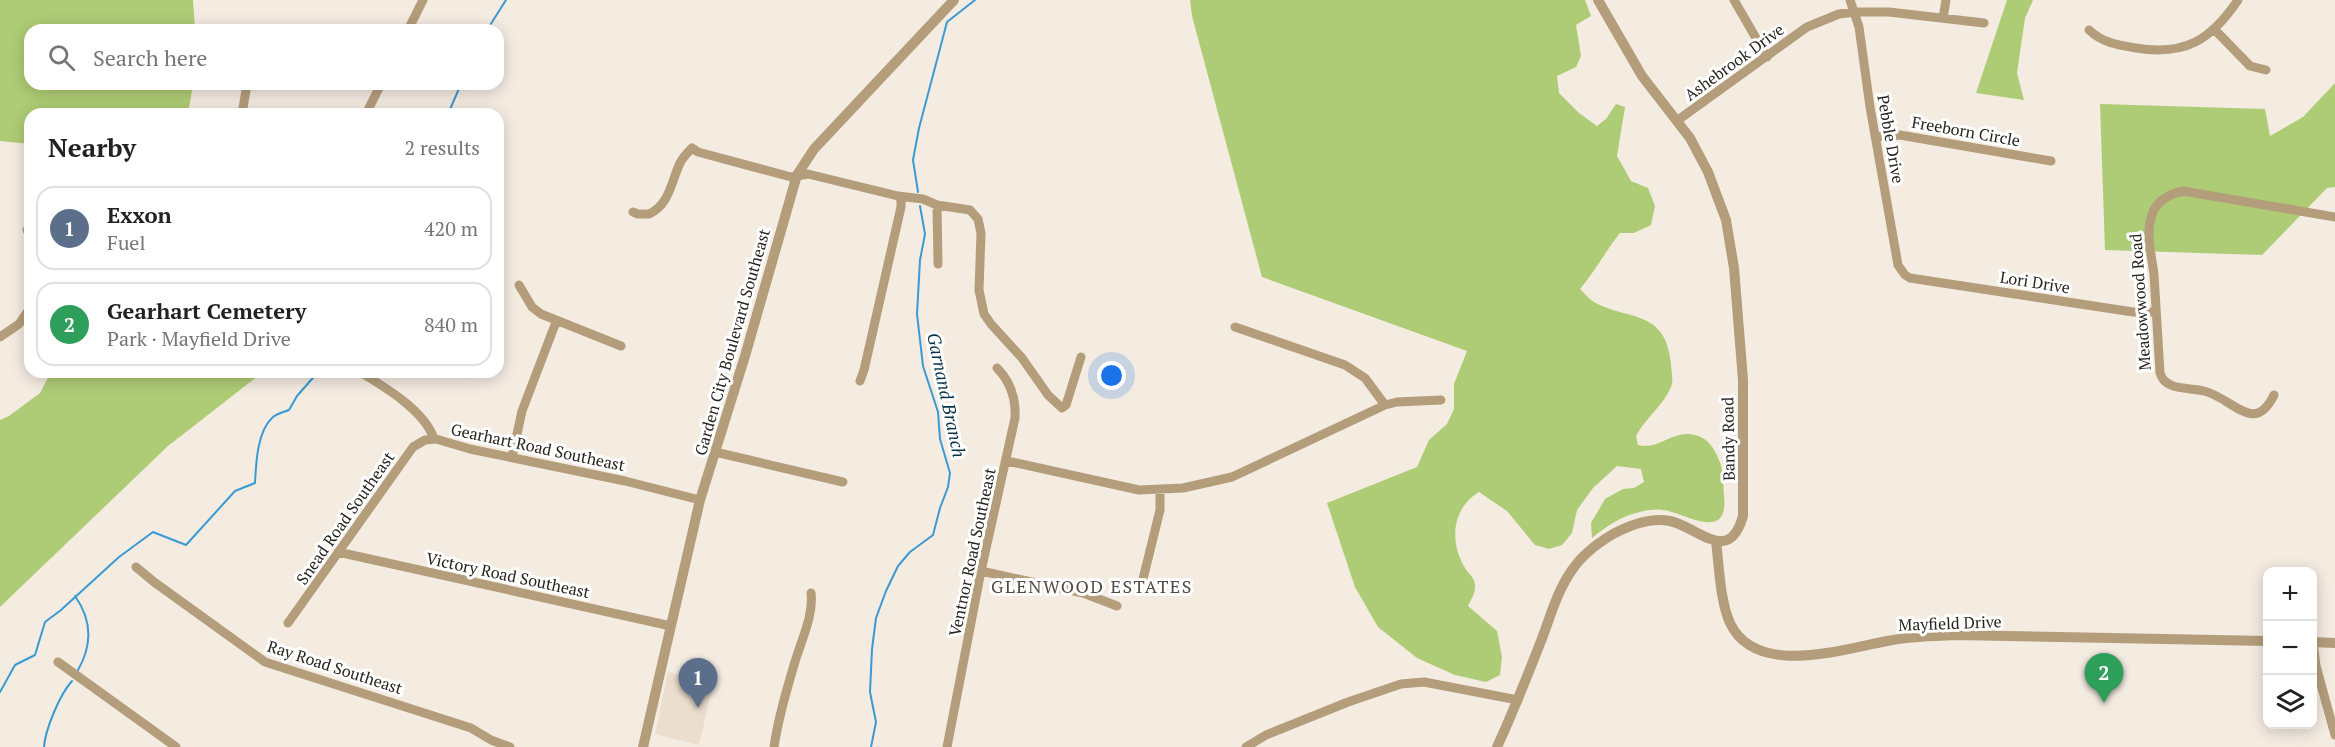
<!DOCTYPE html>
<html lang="en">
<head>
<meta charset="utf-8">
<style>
  :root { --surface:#fff; --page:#f6f6f6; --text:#222; --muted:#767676; --line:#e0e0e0; --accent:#0f766e }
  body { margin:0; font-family:"PT Serif",serif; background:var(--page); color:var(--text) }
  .controls { position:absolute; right:18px; bottom:18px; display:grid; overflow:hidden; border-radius:12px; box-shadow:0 3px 15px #0003 }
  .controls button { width:54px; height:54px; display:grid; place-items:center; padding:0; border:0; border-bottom:2px solid var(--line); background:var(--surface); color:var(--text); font:30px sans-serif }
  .you { position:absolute; left:1112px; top:376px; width:21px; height:21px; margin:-15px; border:4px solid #fff; border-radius:50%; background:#1a73e8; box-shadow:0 0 0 9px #1a73e833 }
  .badge { display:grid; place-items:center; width:39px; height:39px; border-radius:50%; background:var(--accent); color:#fff; font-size:20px; font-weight:700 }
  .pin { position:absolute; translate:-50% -50px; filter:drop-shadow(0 2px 3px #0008) }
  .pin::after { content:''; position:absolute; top:32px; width:21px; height:18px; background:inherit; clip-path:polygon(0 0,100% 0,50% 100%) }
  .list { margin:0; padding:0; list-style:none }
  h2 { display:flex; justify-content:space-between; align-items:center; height:78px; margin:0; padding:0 24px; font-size:26px }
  h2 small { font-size:20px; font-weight:400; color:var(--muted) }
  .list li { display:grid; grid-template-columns:39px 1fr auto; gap:18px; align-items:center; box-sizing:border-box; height:84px; margin:0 12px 12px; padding:0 12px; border:2px solid var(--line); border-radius:18px }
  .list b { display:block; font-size:22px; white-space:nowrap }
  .list p { margin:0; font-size:20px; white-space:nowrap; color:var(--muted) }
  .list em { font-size:20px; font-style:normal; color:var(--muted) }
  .icon { flex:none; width:33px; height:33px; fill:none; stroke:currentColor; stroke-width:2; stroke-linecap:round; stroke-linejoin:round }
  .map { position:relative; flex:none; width:2335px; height:747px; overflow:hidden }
  .search { position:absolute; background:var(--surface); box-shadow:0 3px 15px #0003; left:24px; top:24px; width:480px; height:66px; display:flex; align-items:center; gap:15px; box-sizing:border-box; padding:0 21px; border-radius:18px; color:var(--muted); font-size:22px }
  .panel { position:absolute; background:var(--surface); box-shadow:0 3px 15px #0003; left:24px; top:108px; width:480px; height:270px; border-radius:18px }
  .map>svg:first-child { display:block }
  .built { fill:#ecdece }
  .green { fill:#aecc75 }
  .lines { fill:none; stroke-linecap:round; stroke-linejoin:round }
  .stream { stroke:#3a9ad3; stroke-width:2 }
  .minor { stroke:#b49d7b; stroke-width:9 }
  .tertiary { stroke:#b49d7b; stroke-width:10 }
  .labels { text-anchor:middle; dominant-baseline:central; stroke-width:6; stroke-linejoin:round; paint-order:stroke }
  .street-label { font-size:16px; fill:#272420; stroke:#fff }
  .water-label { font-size:18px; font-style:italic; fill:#083249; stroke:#fff }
  .neighbourhood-label { font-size:18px; letter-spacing:1.5px; fill:#524b43; stroke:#fff }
</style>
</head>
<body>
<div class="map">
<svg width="2335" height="747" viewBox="0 0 2335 747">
  <rect width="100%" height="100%" fill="#f4ebe1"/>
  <path class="built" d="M668,672l45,12 -14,61 -44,-11z"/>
  <path class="green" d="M0,0h193l2,30h-165v54h163l-5,30h-158v30l-30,-3z
    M1190,0h395l6,16 -15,9 5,31 -5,11 -19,9 2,17 20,20 18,13 9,-7 10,-15 9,3 -8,49 14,25 17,7 7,18 -4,19 -17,8h-14c-15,19 -25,38 -40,56 4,4 9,10 14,13 33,19 72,6 77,62 0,7 3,16 0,23 -8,19 -25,30 -35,49l2,9c20,6 35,-16 57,-10 13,3 19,13 24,25 5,11 4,25 5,36 5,48 -40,16 -61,14 -7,-1 -17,0 -23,2 -19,4 -33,14 -48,26l-1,-15 14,-24 18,-10 11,-1 10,-6 -3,-13 -24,-3 -24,22 -16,22 -5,23 -10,12 -13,4 -14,-4 -28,-34 -28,-19c-27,16 -30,50 -14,76 4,7 11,10 10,20 0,6 -5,13 -7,18l29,25 5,26 -2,18 -14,7 -31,-7 -38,-17 -39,-31 -23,-40 -28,-84 90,-36 12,-27 18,-16 7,-15v-25l13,-33 -205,-74 -70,-261z
    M2007,0h26l-8,18 -8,55 7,27 -48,-7z
    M2335,83v104l-8,1 -65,67 -157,-5 -5,-146 165,5 5,27 33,-19z
    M83,372h180l-95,74 -168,161v-187l9,-4 31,-23 10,-19 23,3z"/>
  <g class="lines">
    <path class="stream" d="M487,30l19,-30
      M448,114l13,-30
      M918,192l-5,-32 6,-32 28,-106 28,-22
      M75,596c17,24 18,48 3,74
      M0,692l15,-27 20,-10 10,-33 16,-12 58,-53 34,-25 33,13 49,-54 20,-8c1,-19 2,-51 17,-65 3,-4 12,-6 17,-8l8,-14 21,-24
      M44,747c1,-17 16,-53 28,-66
      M871,747l5,-25 -6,-30 2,-43 4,-31 10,-27 12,-25 12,-14 23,-17 7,-27 8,-21 2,-14 -10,-34 -2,-27 -15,-46 -6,-52 3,-54 5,-26 -5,-28"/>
    <path class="minor" d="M1734,0l33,57
      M1850,0l9,27 11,80 28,158 7,10 5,3 223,34h22
      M1943,18l3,-18
      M408,30l15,-30
      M2089,30c14,13 28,15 47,18 49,8 75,-8 102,-48
      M2215,30l35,36 16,4
      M242,114l5,-30
      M366,114l15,-30
      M1678,120l129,-93 32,-13 16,-2h34l95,11
      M1875,137l25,-2 151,26
      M937,205l1,59
      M633,212l5,2h11c21,-10 22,-32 31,-51 3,-6 7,-10 12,-15l6,4 93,25 17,-3 90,22 25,3 14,6 33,5 8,9 3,14 -2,57 5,24 7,10 31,34 26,37 14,13 4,-3 15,-48
      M27,230l3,6
      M519,285l13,22 9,7 80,32
      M1235,327l110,38 20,13 20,27
      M0,337l19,-13 11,-16
      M360,372c25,15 65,39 74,67
      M860,381l4,-11 37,-163v-8l-3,-3
      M2274,395c-20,41 -41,3 -70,-4 -15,-4 -39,0 -44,-18 -2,-33 -4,-65 -6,-98 -2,-19 -9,-41 -2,-60 4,-14 18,-21 31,-24l152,26
      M715,452l128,30
      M512,457l10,-46 34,-89
      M1007,461l132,29 44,-2 49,-11 153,-72 12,-3 44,-2
      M338,552l333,74
      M136,567l18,15 111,80 206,66 20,12 19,7
      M981,571l102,22 34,13
      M1143,579l17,-69v-20
      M288,623l125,-176 12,-7 11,-1 34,10 155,32 75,19
      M2313,642l3,24 19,69
      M58,662l118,85
      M774,747c4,-28 12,-55 20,-82 6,-22 20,-49 17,-72
      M947,747l34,-176 34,-153c1,-20 -4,-36 -18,-50
      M1246,747l20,-12 82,-33 53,-18 23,-2 94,18"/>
    <path class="tertiary" d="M1716,541c3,24 4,60 14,82 26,55 113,26 157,18 23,-5 45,-5 69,-6l312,6
      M2312,642l23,1
      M643,747l57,-247 45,-144 52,-181 17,-26 140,-149
      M1497,747c16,-35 30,-70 44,-106 9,-23 16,-50 31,-71 10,-15 26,-27 41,-36 17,-9 38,-17 57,-13 28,6 59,45 73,-5v-136l-9,-112 -8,-48 -18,-48 -18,-34 -48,-62 -44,-76"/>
  </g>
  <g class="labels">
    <g class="street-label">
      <text transform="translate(1734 62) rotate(-36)">Ashebrook Drive</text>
      <text transform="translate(1966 131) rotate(10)">Freeborn Circle</text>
      <text transform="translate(1891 139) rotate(80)">Pebble Drive</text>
      <text transform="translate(2035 282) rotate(9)">Lori Drive</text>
      <text transform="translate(2140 302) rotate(-94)">Meadowwood Road</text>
      <text transform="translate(732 342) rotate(-74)">Garden City Boulevard Southeast</text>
      <text transform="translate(1728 439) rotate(-91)">Bandy Road</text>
      <text transform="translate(538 447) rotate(12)">Gearhart Road Southeast</text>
      <text transform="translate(345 518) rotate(-55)">Snead Road Southeast</text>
      <text transform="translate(972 552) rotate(-78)">Ventnor Road Southeast</text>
      <text transform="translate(508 575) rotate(12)">Victory Road Southeast</text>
      <text transform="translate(1950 623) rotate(-2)">Mayfield Drive</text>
      <text transform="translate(335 667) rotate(18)">Ray Road Southeast</text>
    </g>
    <g class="water-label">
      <text transform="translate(947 395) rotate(78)">Garnand Branch</text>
    </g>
    <g class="neighbourhood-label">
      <text x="1092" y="586">GLENWOOD ESTATES</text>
    </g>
  </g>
</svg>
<div class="controls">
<button>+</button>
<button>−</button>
<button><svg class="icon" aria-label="layers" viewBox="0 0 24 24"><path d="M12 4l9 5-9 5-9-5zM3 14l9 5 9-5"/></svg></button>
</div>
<div class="you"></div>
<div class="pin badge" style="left:698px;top:708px;background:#5c6f8a">1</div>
<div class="pin badge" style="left:2104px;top:703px;background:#2e9e5b">2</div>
<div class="search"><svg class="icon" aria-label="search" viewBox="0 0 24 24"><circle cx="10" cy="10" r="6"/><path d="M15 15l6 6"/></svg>Search here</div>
<section class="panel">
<h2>Nearby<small>2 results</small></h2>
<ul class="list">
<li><span class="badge" style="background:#5c6f8a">1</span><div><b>Exxon</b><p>Fuel</p></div><em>420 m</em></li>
<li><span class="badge" style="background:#2e9e5b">2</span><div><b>Gearhart Cemetery</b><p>Park · Mayfield Drive</p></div><em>840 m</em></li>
</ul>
</section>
</div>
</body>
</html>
